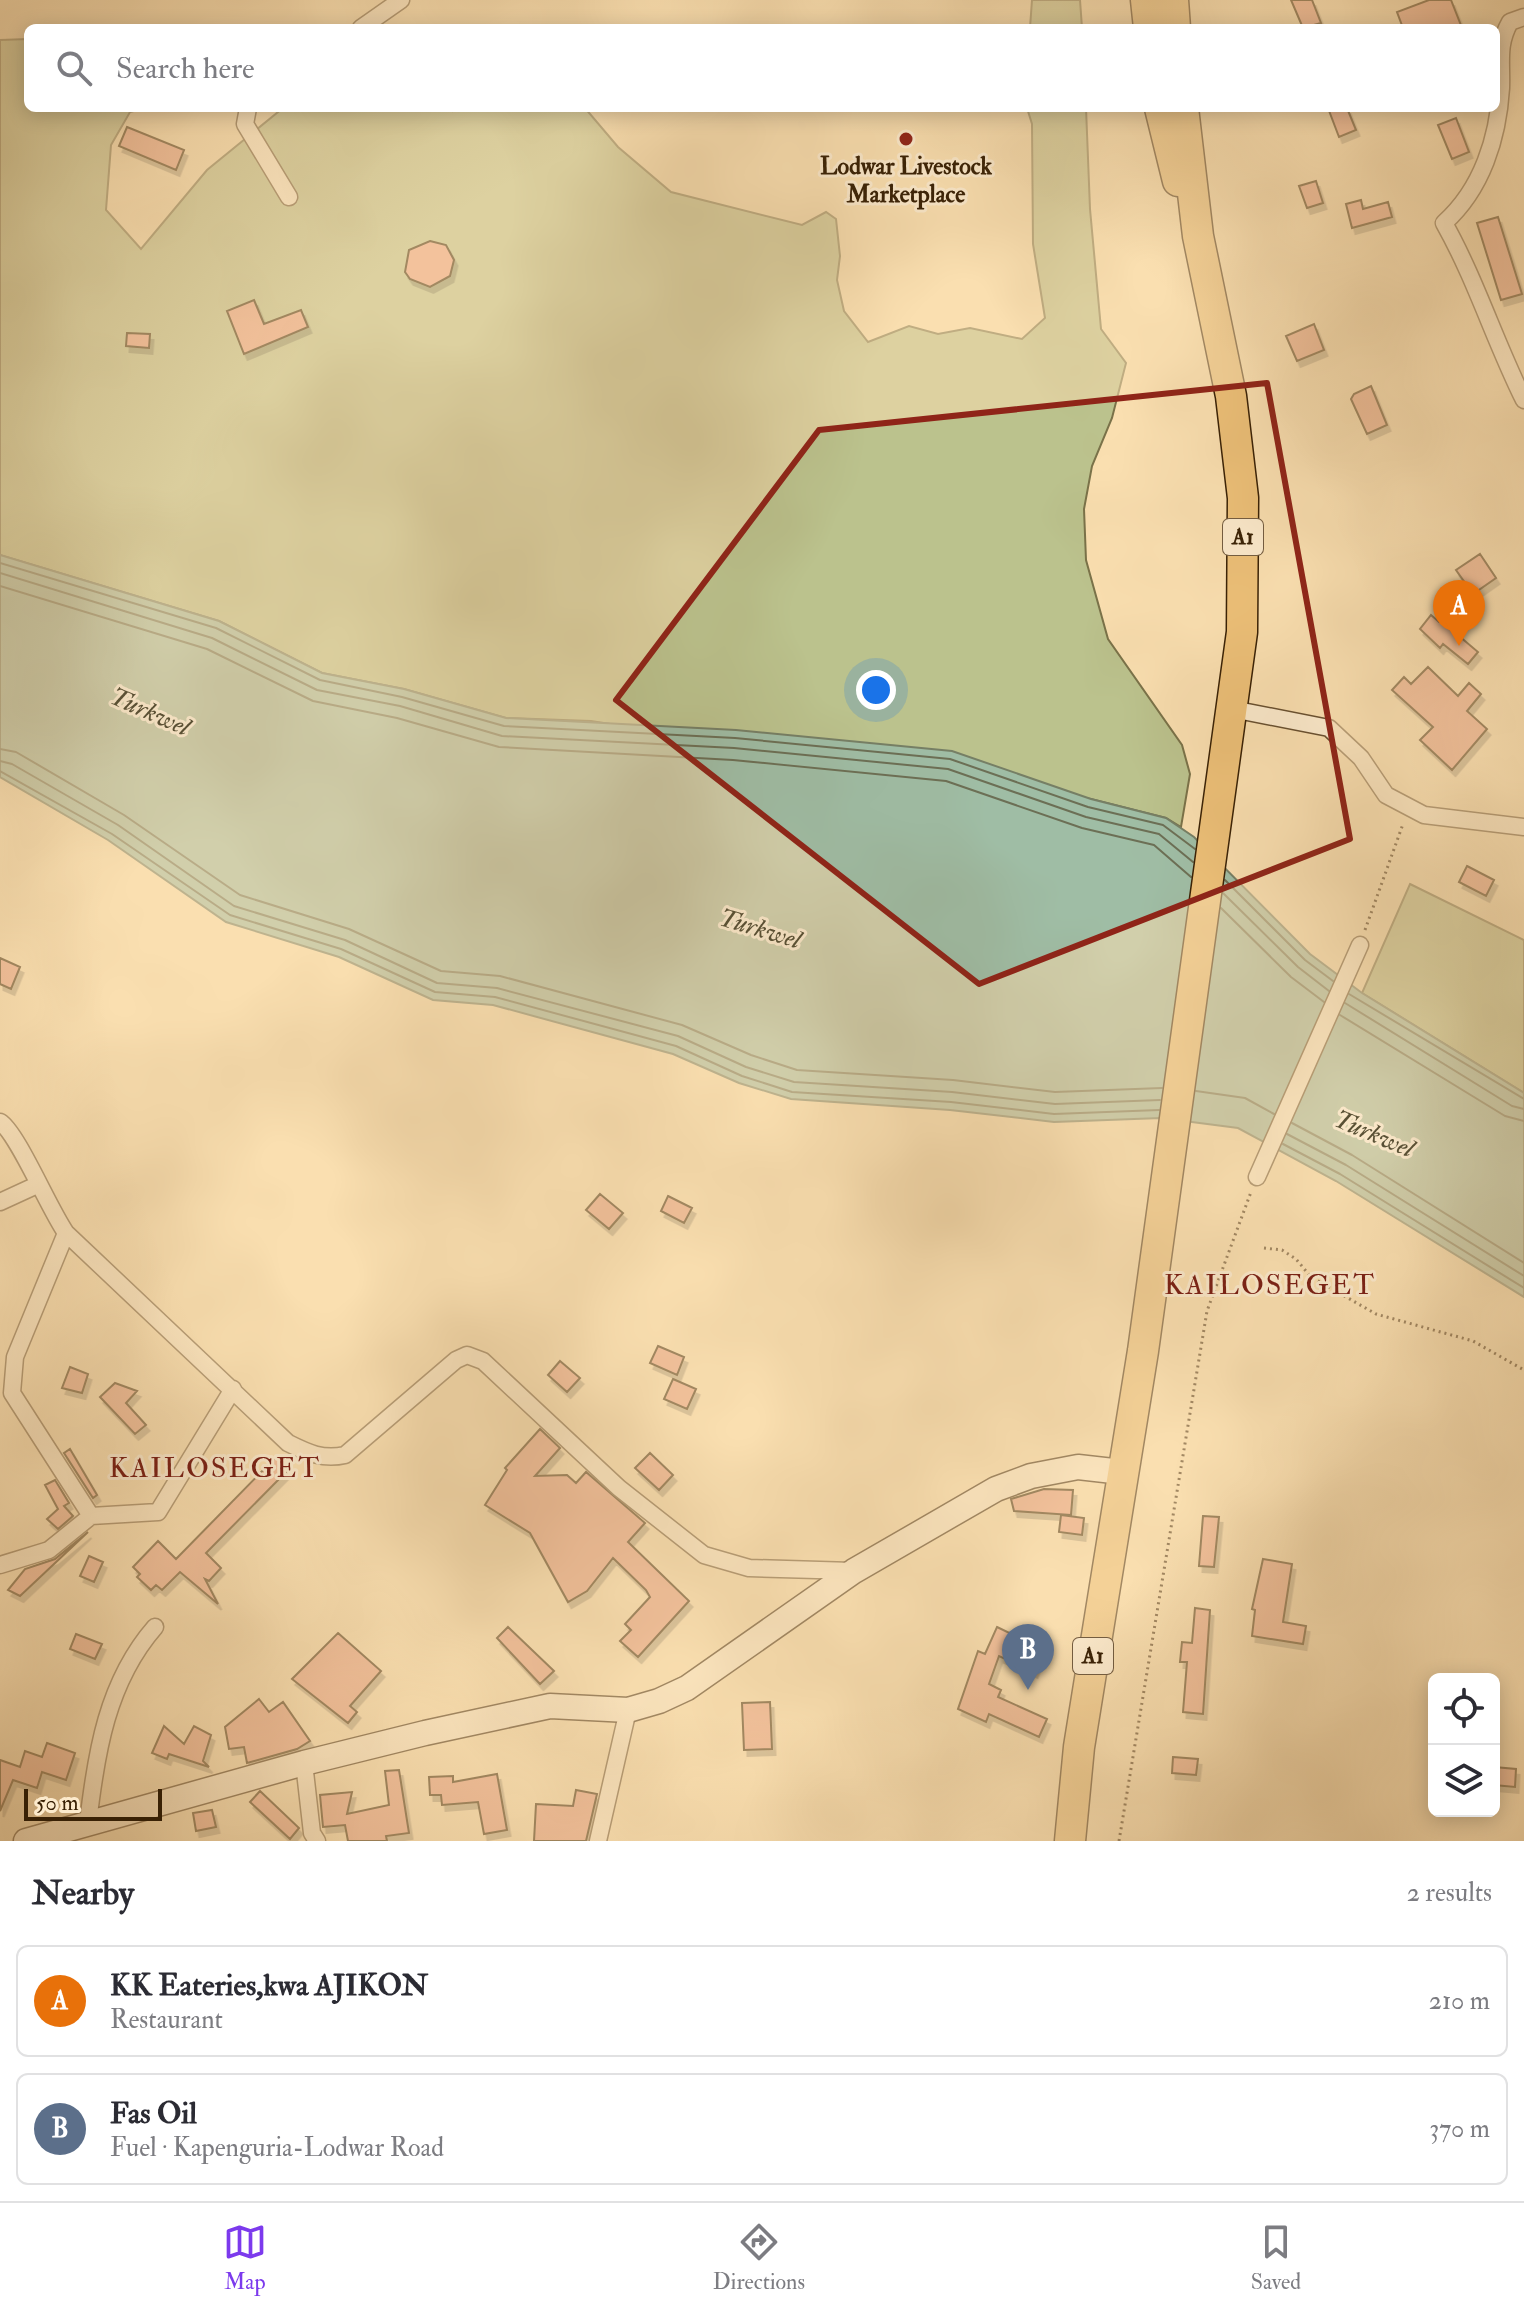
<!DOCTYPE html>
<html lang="en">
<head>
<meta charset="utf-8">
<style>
  :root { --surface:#fff; --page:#f7f7f7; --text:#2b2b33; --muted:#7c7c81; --line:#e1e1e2; --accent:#7c3aed }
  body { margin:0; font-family:"IM FELL Double Pica",serif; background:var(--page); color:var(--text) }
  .controls { position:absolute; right:24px; bottom:24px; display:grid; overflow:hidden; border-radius:12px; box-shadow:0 4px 20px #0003 }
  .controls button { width:72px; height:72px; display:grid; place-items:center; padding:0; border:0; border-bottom:2px solid var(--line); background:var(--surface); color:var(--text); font:40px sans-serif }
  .scale { position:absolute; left:24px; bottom:20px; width:138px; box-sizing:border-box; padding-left:8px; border:4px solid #392105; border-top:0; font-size:22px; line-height:28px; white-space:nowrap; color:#392105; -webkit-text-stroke:6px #fceacc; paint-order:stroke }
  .you { position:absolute; left:876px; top:690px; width:28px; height:28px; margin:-20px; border:6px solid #fff; border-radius:50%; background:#1a73e8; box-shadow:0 0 0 12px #1a73e833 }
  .badge { display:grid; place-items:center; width:52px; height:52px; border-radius:50%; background:var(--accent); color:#fff; font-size:26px; font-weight:700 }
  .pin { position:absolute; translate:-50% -66px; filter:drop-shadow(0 2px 4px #0008) }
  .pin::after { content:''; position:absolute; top:42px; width:28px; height:24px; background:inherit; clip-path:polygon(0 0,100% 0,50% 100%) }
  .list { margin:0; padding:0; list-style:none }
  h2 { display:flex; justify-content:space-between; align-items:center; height:104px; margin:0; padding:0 32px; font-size:34px }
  h2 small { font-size:26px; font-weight:400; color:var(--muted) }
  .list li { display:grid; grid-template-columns:52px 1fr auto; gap:24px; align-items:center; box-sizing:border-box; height:112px; margin:0 16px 16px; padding:0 16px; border:2px solid var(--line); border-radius:12px }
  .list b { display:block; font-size:30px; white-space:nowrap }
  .list p { margin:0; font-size:26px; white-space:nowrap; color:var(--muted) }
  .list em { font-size:26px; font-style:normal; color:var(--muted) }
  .icon { flex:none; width:44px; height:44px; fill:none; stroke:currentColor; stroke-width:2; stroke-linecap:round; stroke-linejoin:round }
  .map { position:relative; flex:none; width:1524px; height:1841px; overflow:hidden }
  .search { position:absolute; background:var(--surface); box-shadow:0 4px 20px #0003; left:24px; right:24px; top:24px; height:88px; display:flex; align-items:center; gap:20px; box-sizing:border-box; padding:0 28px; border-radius:12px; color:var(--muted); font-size:30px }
  .sheet { height:360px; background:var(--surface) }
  nav { display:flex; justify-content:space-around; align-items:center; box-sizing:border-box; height:112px; border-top:2px solid var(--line); background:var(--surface); font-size:22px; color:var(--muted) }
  nav a { display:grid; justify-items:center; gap:4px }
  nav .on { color:var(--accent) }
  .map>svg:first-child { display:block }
  .green { fill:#bbc28d; stroke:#7a7249; stroke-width:2 }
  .water { fill:#9fbda5; stroke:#767f65; stroke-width:2 }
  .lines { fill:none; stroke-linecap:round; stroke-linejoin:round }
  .shore { stroke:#6c6f55; stroke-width:2 }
  .building { fill:#ea9f83; stroke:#392105; stroke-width:2; filter:url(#shadow) }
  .street-casing { stroke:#695030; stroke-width:19 }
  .secondary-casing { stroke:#392105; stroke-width:27 }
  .highway-casing { stroke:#392105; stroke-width:33 }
  .path { stroke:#392105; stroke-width:3; stroke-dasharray:2 4; stroke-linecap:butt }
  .street { stroke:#fceacc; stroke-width:16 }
  .secondary { stroke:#fceacc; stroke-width:24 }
  .highway { stroke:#edc078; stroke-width:30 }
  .marked { fill:none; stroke:#8f2418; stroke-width:6; stroke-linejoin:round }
  .poi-dot { fill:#8f2418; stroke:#fceacc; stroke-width:3 }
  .labels { text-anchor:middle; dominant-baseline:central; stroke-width:6; stroke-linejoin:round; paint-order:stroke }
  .shield { fill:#fceacc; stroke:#745d41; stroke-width:2 }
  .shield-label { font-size:22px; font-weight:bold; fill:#392105 }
  .poi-label { font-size:24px; font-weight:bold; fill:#392105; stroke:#fceacc }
  .water-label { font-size:26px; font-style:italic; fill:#585035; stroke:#fceacc }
  .quarter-label { font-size:28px; letter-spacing:2px; fill:#7a1f14; stroke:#fceacc }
</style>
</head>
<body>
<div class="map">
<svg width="1524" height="1841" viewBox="0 0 1524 1841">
  <defs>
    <filter id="shadow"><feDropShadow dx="3.5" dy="6" stdDeviation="0" flood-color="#0004"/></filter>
  </defs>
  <rect width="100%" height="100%" fill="#fadfb0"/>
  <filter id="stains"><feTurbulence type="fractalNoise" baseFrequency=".0025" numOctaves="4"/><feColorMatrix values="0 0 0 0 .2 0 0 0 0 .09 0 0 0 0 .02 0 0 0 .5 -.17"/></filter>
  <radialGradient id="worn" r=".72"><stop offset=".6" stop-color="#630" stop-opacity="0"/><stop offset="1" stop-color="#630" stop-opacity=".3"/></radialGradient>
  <path class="green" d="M1032,0h48l2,28h-52z
    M28,39v69h117l-15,4 -19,33 -5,65 35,39 66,-79 76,-62h157l12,3 1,-3h132l33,39 53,45 131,33 24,-13 10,7 4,37 -3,24 7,31 24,31 41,-16 29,8 32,-6 52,11 23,-21 -12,-74 -1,-120 -5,-16h59l4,101 11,120 25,34 -14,55 -20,48 -8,43 2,51 22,79 74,106 8,29 -9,53 -15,-9 -75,-19 -500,-78 -85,-3 -102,-29 -82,-16 -103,-52 -219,-66v-515z
    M1410,884l114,56v153l-162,-100z"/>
  <path class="water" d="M0,555l219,66 103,52 82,16 102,29 230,12 216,21 139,48 75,19 28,19 116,117 52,39 162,100v204l-188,-116 -98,-53 -77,-10 -107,4 -104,-12 -159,-11 -52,-16 -66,-29 -180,-49 -60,-5 -94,-43 -113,-35 -118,-82 -108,-63z"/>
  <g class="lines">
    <path class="shore" d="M0,563l216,65 104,52 82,17 102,29 231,12 215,21 138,48 75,18 32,24
      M0,573l212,65 105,52 83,16 102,30 232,12 214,21 138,48 73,17 34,28
      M0,586l207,63 106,52 84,17 102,29 234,13 213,21 136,47 72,17 37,32
      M0,749l16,3 108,63 116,80 109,34 92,42 59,5 182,49 69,30 46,15 156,10 102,12 107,-4
      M0,761l12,3 106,61 116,81 111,34 92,43 60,5 181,48 68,31 48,15 158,10 103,12 105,-4
      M0,771l112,63 118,81 111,34 94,43 60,5 181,49 66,30 50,16 159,10 103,12 105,-4
      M1225,880l80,80 28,21
      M1223,893l75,74 31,24
      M1221,908l70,69 33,25
      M1349,994l175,105
      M1345,1003l167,103 12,3
      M1340,1015l165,101 19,5
      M1196,1091l49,7 29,16
      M1292,1123l60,32 172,108
      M1287,1134l59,31 178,111
      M1283,1144l57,30 184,114"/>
  </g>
  <path class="building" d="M1291,0h21l9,23 -18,5z
    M1429,0h22l11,28h-59l-6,-16z
    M1328,108h19l9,22 -17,7z
    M1456,118l13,34 -17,7 -14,-34z
    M127,127l57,23 -8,20 -57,-24z
    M1316,181l7,22 -16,5 -8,-22z
    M1361,200l2,9 25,-7 4,15 -40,11 -6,-24z
    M1498,217l24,77 -21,6 -24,-77z
    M430,241l16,4 8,15 -4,16 -20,11 -20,-8 -5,-7 4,-22z
    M254,300l10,24 37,-14 7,17 -64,27 -17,-43z
    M1314,324l10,26 -27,11 -11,-25z
    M127,333l23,1 -1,14 -23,-2z
    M1371,386l16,39 -20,9 -16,-35 3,-5z
    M1480,554l16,24 -23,16 -17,-24z
    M1431,615l8,7 4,-4 11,9 -2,3 26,22 -10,12 -25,-20 -3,4 -20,-19z
    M1428,667l30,29 11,-13 12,11 -14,17 20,18 -35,41 -32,-30 13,-13 -41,-37 12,-13 7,7z
    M1467,866l27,14 -8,16 -27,-14z
    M0,958l20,9 -9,22 -11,-5z
    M600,1194l23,19 -14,16 -23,-19z
    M668,1196l24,12 -8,15 -23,-12z
    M658,1346l26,11 -7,18 -27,-12z
    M560,1361l20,17 -13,14 -19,-17z
    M70,1367l18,7 -6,19 -20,-5z
    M673,1379l23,10 -9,20 -23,-10z
    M115,1383l22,8 -11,12 20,22 -11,9 -35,-37z
    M540,1429l20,19 -25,28 32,-1 9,8 10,-11 59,51 -17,19 61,59 -51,56 -18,-16 11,-11 -6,-6 25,-27 -4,-7 -33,-32 -26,33 -19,11 -38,-69 -45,-28 22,-35 -2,-2z
    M70,1449l27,46 -4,3 -29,-45z
    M650,1453l23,22 -14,15 -24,-22z
    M276,1457l13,12 -83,84 15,15 -12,13 -4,-2 13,25 -38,-32 -18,18 -6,-5 -5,5 -14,-13 3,-3 -7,-7 25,-26 18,18z
    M55,1480l14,23 -5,3 9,10 -15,13 -11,-10 11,-10 -13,-24z
    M1044,1489l29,1 -2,25 -57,-4 -3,-12z
    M1061,1515l23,3 -2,17 -23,-3z
    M1203,1516l16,1 -5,50 -15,-1z
    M88,1532l-68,64 -12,-6 17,-21 30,-10z
    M89,1556l14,6 -9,20 -14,-6z
    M1263,1559l29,5 -9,58 23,4 -3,18 -51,-8 3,-26 -3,-1z
    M1195,1608l15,2 -7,104 -20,-2 4,-50h-7l2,-20 10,1z
    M508,1627l46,44 -14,13 -43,-46z
    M997,1627l46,22 -9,23 -35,-16 -10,28 12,6 -3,7 49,22 -8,18 -50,-23 -3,8 -28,-13 20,-58 7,3z
    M338,1633l43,38 -31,35 7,6 -9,11 -56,-44z
    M76,1634l26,10 -7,15 -25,-10z
    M259,1699l10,13 14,-10 27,39 -13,8 -50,14 -3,-16 -15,2 -4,-22z
    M770,1702l2,47 -28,1 -2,-47z
    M164,1726l20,18 10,-18 17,9 -8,26 6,6 -40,-13 -2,5 -15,-6z
    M47,1743l28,10 -9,27 -24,-8 -5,16 -24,-8 -13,31v-51l20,7 5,-16 17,6z
    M1173,1757l25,2 -2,16 -24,-2z
    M1494,1767l22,2 -1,18 -21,-2z
    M399,1770l10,63 -23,3 1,5h-39l-3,-16 -22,2 -3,-32 32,-3 -5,22 42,-9 -4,-34z
    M497,1774l10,56 -23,4 -6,-32 -36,3 -1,-10h-11l-1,-18 24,-1v6z
    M576,1790l21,4 -11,47h-52l2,-37 37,2z
    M260,1791l39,37 -9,11 -40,-37z
    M212,1810l4,17 -20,4 -3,-18z"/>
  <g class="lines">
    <g class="street-casing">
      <path id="street" d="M1524,17l-14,5c-13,23 -8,41 -9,66 -3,50 -19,101 -57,135 32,57 51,119 80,177
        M361,28l40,-28
        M248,108l-3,16 44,73
        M1232,709l97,19 32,30 25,37 38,20 100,12
        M0,1122c17,10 49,87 66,111l222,210c20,10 35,17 57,12l111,-95 11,-5 16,6 136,127 85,67 45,13 104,3
        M1257,1177l103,-232
        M0,1202l37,-17
        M66,1233l-51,124 -3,36 79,123 67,-4 75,-123
        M0,1565l49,-15 42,-34
        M304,1763l8,70 5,8
        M88,1823c8,-70 19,-141 67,-196
        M598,1841l30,-131"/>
    </g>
    <g class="secondary-casing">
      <path id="secondary" d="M26,1841l278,-78 121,-30 125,-27 78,4 31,-9 28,-13 167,-117 142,-82 35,-13 47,-9 44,5"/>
    </g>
    <g class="highway-casing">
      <path id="highway" d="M1146,0l3,28
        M1173,0l2,28
        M1160,108l18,73
        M1070,1841l9,-94 64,-396 99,-719 1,-134 -12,-102 -33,-160 -15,-128"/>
    </g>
    <path class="path" d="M1365,930l38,-106
      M1264,1248l18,2 14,9 15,18 65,37 97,27 51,29
      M1119,1841l88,-530 44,-119"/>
    <use href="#street" class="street"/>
    <use href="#secondary" class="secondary"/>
    <use href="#highway" class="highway"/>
  </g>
  <path d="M0 0H1524V1841H0ZM1267,383l83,456 -371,145 -363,-284 203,-270z" fill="#fadfb0" fill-opacity=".55" fill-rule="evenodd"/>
  <path class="marked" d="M1267,383l83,456 -371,145 -363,-284 203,-270z"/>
  <circle class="poi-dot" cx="906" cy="139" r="8"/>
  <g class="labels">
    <g class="shield">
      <rect x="1223" y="519" width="40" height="36" rx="6"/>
      <rect x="1073" y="1638" width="40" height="36" rx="6"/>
    </g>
    <g class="shield-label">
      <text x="1243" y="537">A1</text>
      <text x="1093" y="1656">A1</text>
    </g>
    <g class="poi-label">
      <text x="906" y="166">Lodwar Livestock<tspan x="906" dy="28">Marketplace</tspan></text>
    </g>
    <g class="water-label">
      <text transform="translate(150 712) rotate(24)">Turkwel</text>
      <text transform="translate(760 929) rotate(17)">Turkwel</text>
      <text transform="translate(1374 1134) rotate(23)">Turkwel</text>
    </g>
    <g class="quarter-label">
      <text x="1270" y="1285">KAILOSEGET</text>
      <text x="215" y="1468">KAILOSEGET</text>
    </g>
  </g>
  <rect width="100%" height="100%" filter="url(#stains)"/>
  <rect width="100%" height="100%" fill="url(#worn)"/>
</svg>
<div class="controls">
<button><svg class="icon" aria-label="locate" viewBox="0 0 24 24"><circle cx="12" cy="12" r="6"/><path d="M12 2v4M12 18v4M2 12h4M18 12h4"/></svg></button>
<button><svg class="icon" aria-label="layers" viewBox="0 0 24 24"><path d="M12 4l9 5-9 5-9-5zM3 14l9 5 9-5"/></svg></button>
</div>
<div class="scale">50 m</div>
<div class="you"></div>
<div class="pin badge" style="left:1459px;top:646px;background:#e8710a">A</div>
<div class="pin badge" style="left:1028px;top:1690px;background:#5c6f8a">B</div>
<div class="search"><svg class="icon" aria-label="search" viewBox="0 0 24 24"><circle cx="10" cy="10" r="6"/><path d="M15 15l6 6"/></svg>Search here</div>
</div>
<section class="sheet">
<h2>Nearby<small>2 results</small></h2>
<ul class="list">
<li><span class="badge" style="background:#e8710a">A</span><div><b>KK Eateries,kwa AJIKON</b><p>Restaurant</p></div><em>210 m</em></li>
<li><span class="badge" style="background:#5c6f8a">B</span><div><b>Fas Oil</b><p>Fuel · Kapenguria-Lodwar Road</p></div><em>370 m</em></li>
</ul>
</section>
<nav>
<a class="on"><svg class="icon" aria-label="map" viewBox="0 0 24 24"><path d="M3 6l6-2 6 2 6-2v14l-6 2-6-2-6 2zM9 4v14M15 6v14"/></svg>Map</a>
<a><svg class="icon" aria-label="directions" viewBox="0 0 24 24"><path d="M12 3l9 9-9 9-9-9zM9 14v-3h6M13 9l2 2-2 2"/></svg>Directions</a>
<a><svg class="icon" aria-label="saved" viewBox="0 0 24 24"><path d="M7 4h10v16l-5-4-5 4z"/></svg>Saved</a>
</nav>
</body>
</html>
